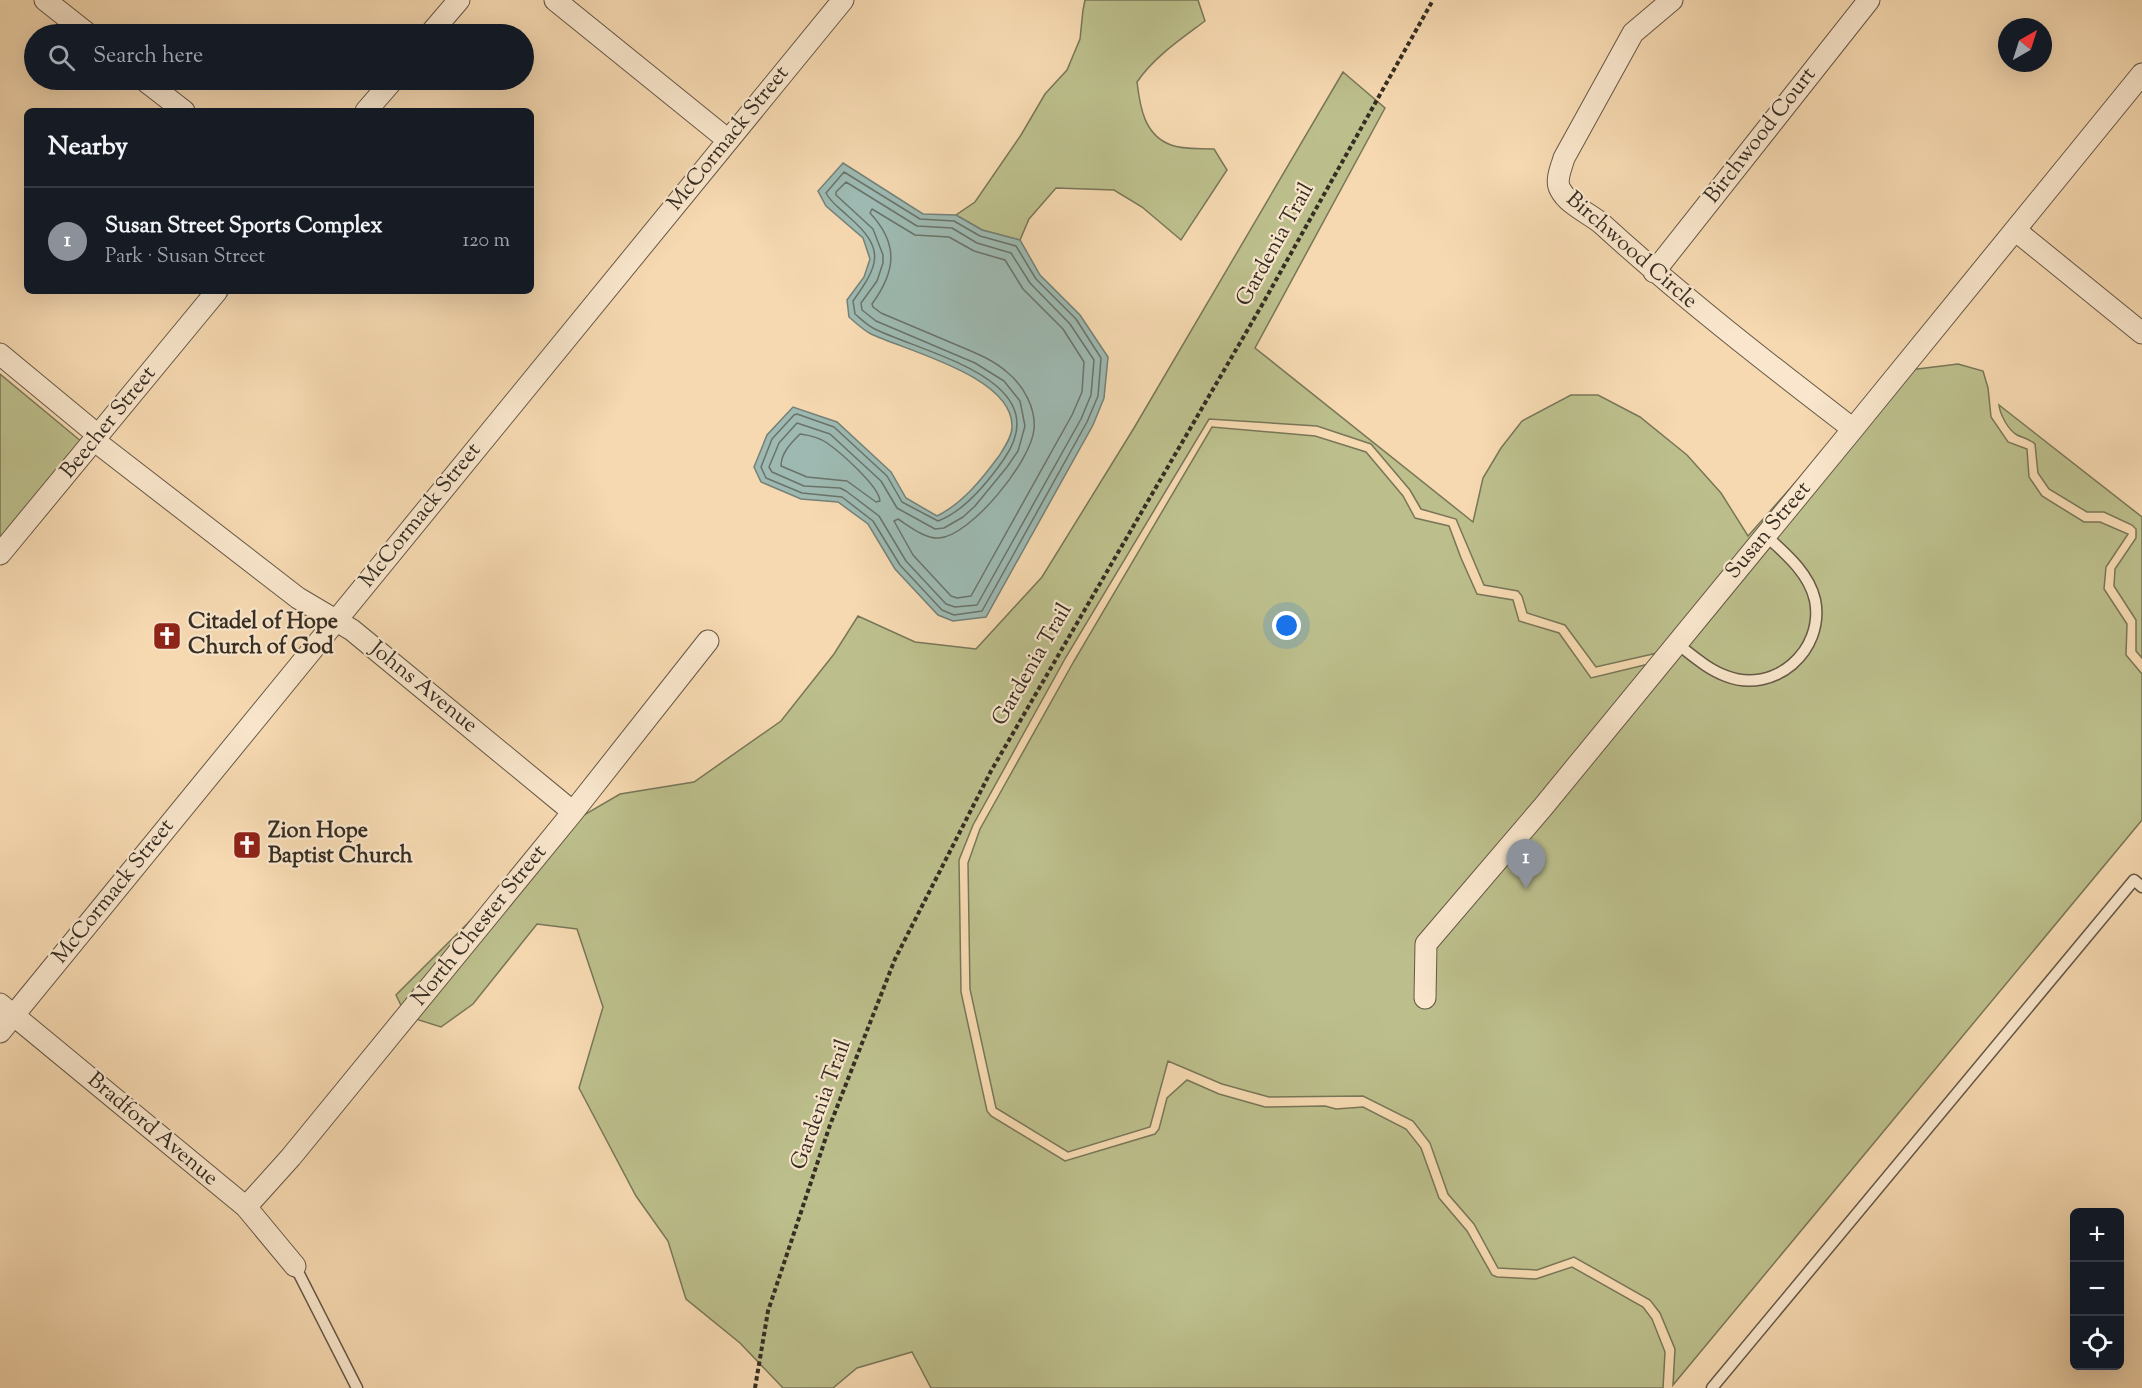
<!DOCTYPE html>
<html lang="en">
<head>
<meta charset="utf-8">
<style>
  :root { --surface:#171b24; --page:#242831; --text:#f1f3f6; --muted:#9ea1a6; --line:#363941; --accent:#8c9099 }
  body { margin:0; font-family:"Sorts Mill Goudy",serif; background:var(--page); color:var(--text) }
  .controls { position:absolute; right:18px; bottom:18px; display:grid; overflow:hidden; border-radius:9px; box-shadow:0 6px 24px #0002 }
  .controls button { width:54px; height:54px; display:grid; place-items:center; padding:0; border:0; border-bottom:2px solid var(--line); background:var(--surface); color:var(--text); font:30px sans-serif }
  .compass { position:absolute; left:1998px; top:18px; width:54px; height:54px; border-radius:50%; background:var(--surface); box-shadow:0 6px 24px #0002; rotate:39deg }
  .you { position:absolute; left:1287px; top:626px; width:21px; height:21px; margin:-15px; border:4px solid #fff; border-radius:50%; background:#1a73e8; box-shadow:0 0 0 9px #1a73e833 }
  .badge { display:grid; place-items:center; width:39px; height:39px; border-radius:50%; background:var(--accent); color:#fff; font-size:20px; font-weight:700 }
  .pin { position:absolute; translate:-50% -50px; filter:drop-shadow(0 2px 3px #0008) }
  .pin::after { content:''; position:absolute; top:32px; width:21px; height:18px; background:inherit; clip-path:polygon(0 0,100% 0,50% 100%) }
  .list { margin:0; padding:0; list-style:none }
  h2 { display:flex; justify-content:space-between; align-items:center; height:78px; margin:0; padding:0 24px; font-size:26px }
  h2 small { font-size:20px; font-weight:400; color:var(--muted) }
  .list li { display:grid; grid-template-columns:39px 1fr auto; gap:18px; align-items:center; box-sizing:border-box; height:108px; padding:0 24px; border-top:2px solid var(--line) }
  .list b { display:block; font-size:22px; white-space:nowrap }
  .list p { margin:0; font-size:20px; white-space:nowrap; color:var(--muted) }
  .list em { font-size:20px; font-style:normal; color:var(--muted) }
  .icon { flex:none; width:33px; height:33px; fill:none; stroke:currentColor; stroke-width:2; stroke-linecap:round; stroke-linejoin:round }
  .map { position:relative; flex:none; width:2142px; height:1388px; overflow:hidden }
  .search { position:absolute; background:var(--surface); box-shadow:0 6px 24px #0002; left:24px; top:24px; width:510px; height:66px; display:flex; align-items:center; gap:15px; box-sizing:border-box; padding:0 21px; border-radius:33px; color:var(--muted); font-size:22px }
  .panel { position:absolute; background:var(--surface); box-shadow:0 6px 24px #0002; left:24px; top:108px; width:510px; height:186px; border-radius:9px }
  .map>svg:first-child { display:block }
  .green { fill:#bcbf8c; stroke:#797658; stroke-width:1.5 }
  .water { fill:#9db9b1; stroke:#748178; stroke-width:1.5 }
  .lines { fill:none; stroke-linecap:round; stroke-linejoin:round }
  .shore { stroke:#6a736a; stroke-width:1.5 }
  .service-casing { stroke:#665846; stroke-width:13 }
  .minor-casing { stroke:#665846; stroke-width:23 }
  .path { stroke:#362d23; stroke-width:4; stroke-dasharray:4.5 3; stroke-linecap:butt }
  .service { stroke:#f9e6cc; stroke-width:10 }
  .minor { stroke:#f9e6cc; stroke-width:21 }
  .labels { text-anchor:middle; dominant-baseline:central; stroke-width:4.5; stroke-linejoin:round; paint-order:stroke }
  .street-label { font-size:22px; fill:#362d23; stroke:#f9e6cc }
  .poi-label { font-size:22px; font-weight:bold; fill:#362d23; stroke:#f9e6cc; text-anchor:start }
</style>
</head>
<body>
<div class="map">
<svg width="2142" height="1388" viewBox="0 0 2142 1388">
  <rect width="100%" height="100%" fill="#f6d9b1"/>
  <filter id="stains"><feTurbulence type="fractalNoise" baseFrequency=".00333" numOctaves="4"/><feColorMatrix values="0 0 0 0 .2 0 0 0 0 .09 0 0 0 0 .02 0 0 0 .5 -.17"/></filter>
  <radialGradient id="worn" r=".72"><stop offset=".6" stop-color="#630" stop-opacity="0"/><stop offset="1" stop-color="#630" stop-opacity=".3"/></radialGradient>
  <path class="green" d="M1085,0h113l7,21c-24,18 -51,36 -68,61 3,25 7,53 34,63 12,5 31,3 43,4l13,21 -46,70 -39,-33 -28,-17 -58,-2 -27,31 -9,21 -38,-10 -26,-15 19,-13 46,-67 24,-41 22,-24 13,-31 3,-29z
    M1343,72l42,36 -130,240 218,174 10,-44 18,-30 21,-27 49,-26h27l42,22 47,38 34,38 27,43 78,-88 -169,205 -61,14 -31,-42 -38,-12 -5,-17 -4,-5 -34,-6 -28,-66 -35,-10 -11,-19 -39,-46 -54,-18 -108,-7 -143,238 -93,168 -14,35 2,132 26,119 4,5 74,45 90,-27 4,-5 8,-31 20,-18 32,14 46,13 60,-1 11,3 27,-2 43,22 15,19 18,50 28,33 25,44 5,2 39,2 36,-12 71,40 9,12 13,33 -2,36h-732l-19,-36 -55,16 -24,20h-50l-43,-45 -54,-44 -18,-58 -32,-45 -57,-108 24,-81 -26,-78 -40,-5 -64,80 -32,23 -35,-11 -10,-21 120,-120 61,-56 43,-25 74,-12 87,-61 53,-67 24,-38 57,26 61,7 66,-72 92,-149z
    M1958,364l25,7 5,17 3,29 17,25 19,7 2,28 13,19 42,26h16l28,12 -22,33 -2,22 23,35 -1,31 16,19v146l-469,565 2,-36 -15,-36 -10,-13 -76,-43 -37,13 -39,-2 -24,-44 -26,-30 -18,-51 -17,-22 -50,-25 -94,1 -47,-13 -54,-23 -18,66 -82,25 -72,-44 -26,-119 -2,-126 12,-34 94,-168 138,-234 103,9 51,16 37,44 12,22 34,8 12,32 16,36 36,6 6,21 40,12 32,45 70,-17 240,-290z
    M0,374l82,68 -82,100z
    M1999,405l143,112v141l-6,-7v-31l-22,-34 1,-17 21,-31v-9l-4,-4 -28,-13h-17l-38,-23 -11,-16 -3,-29c-5,-5 -12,-6 -18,-9 -9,-5 -17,-21 -18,-30z"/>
  <path class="water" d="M843,163l80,51 33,1 26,15 38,10 20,35 40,40 28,42 -4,41 -11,27 -107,192 -33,4 -15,-6 -43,-46 -27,-45 -30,-22 -37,-3 -40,-17 -7,-15 13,-32 26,-28 44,15 54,50 15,26 31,18c26,-13 45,-37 62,-60 5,-8 13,-19 13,-29 2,-50 -105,-76 -141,-93 -8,-4 -15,-11 -22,-17l-2,-17 17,-23 6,-18 -7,-21 -37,-32 -8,-15z"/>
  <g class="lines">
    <path class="shore" d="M844,172l76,47 34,2 26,15 36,10 20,33 40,40 25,39 -3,38 -11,26 -105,189 -28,4 -12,-5 -42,-45 -27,-44 -31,-24 -40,-4 -36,-15 -5,-11 11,-28 22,-24 3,-1 37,13 53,49 15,26 36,19c27,-10 50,-39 66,-62 56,-80 -83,-106 -131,-131 -6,-3 -12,-9 -18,-14l-2,-13c26,-36 33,-52 -4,-84 -8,-8 -17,-13 -23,-24z
      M846,182l71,44 35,2 25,15 34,10 19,30 40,41 24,36 -3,35 -10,24 -104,186 -22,2 -9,-3 -40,-43 -27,-45 -33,-25 -6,-3 -36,-2 -32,-14 -3,-5 10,-24 18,-20 33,11 51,47 16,27 38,21 9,-1 19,-11 12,-11 32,-39 11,-16 7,-25 -5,-25 -16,-20 -29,-18 -99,-42 -14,-11 -1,-7 16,-22 6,-18v-8l-10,-26 -37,-34v-3z
      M872,209l43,26 34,2 25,14 31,9 18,29 40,40 21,33 -2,30 -10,23 -101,181 -14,2 -6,-2 -38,-41 -19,-34 4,-2c11,7 27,20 41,19 32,-2 93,-78 95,-109 2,-20 -10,-43 -26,-56 -15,-14 -37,-22 -56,-30 -24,-10 -47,-20 -71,-30l-8,-6 -1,-3c24,-33 27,-60 -2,-91z
      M800,434c8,1 20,4 27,9 13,9 52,43 53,58l-4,1 -29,-21 -40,-4 -26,-11c0,-13 10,-23 19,-32z"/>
    <g class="service-casing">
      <path id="service" d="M1676,643c16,12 31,26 50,33 48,19 99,-25 89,-76 -6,-27 -30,-47 -50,-65
        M295,1266l62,122
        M1712,1388l422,-508 8,7"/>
    </g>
    <g class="minor-casing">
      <path id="minor" d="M45,0l43,34
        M555,0l173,140
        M1672,0l-39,33 -69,125c-2,8 -9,22 -4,31 8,16 29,24 42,35 80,73 165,139 251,205
        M430,34l29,-34
        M144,80l40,31
        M366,111l27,-31
        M2015,230l127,103
        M1654,272l215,-272
        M0,354l99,82
        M95,441l203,157 54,32 221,182
        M0,554l217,-263
        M1425,998l1,-54 117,-137 310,-378 289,-355
        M0,1004l246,203 49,59
        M0,1032l843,-1032
        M246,1207l45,-50 282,-345 135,-171"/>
    </g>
    <path class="path" d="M755,1388l13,-77 62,-186 65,-166 96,-188 271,-466 171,-305"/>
    <use href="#service" class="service"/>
    <use href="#minor" class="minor"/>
  </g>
  <defs>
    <g id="church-square" transform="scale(1.5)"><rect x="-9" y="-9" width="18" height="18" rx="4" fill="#8f2418" stroke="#f9e6cc"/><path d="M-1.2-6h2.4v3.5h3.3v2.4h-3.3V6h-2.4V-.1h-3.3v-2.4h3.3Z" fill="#fff"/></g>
  </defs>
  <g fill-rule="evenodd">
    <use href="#church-square" x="167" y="636"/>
    <use href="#church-square" x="247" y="845"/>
  </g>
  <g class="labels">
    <g class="street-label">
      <text transform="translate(1761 136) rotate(-52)">Birchwood Court</text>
      <text transform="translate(729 139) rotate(-51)">McCormack Street</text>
      <text transform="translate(1276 245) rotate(-61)">Gardenia Trail</text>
      <text transform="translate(1631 251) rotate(41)">Birchwood Circle</text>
      <text transform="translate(109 423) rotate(-51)">Beecher Street</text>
      <text transform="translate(421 516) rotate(-51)">McCormack Street</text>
      <text transform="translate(1769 531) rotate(-50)">Susan Street</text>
      <text transform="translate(1033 665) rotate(-60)">Gardenia Trail</text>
      <text transform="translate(423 688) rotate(39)">Johns Avenue</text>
      <text transform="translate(114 892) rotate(-51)">McCormack Street</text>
      <text transform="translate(480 926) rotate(-51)">North Chester Street</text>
      <text transform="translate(822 1105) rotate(-70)">Gardenia Trail</text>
      <text transform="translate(152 1130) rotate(40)">Bradford Avenue</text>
    </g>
    <g class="poi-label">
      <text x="188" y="623">Citadel of Hope<tspan x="188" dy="25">Church of God</tspan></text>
      <text x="268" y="832">Zion Hope<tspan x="268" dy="25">Baptist Church</tspan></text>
    </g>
  </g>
  <rect width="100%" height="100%" filter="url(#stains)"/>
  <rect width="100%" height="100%" fill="url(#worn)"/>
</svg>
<div class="controls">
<button>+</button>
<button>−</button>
<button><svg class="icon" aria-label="locate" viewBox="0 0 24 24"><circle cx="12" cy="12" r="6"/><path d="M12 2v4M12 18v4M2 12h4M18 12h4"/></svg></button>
</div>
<svg class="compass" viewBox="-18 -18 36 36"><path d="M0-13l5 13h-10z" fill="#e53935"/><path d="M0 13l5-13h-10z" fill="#9ea1a6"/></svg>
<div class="you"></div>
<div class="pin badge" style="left:1526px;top:889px">1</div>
<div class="search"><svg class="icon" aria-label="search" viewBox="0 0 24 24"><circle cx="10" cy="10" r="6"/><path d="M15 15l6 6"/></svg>Search here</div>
<section class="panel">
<h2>Nearby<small></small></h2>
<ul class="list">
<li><span class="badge">1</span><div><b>Susan Street Sports Complex</b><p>Park · Susan Street</p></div><em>120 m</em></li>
</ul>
</section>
</div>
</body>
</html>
